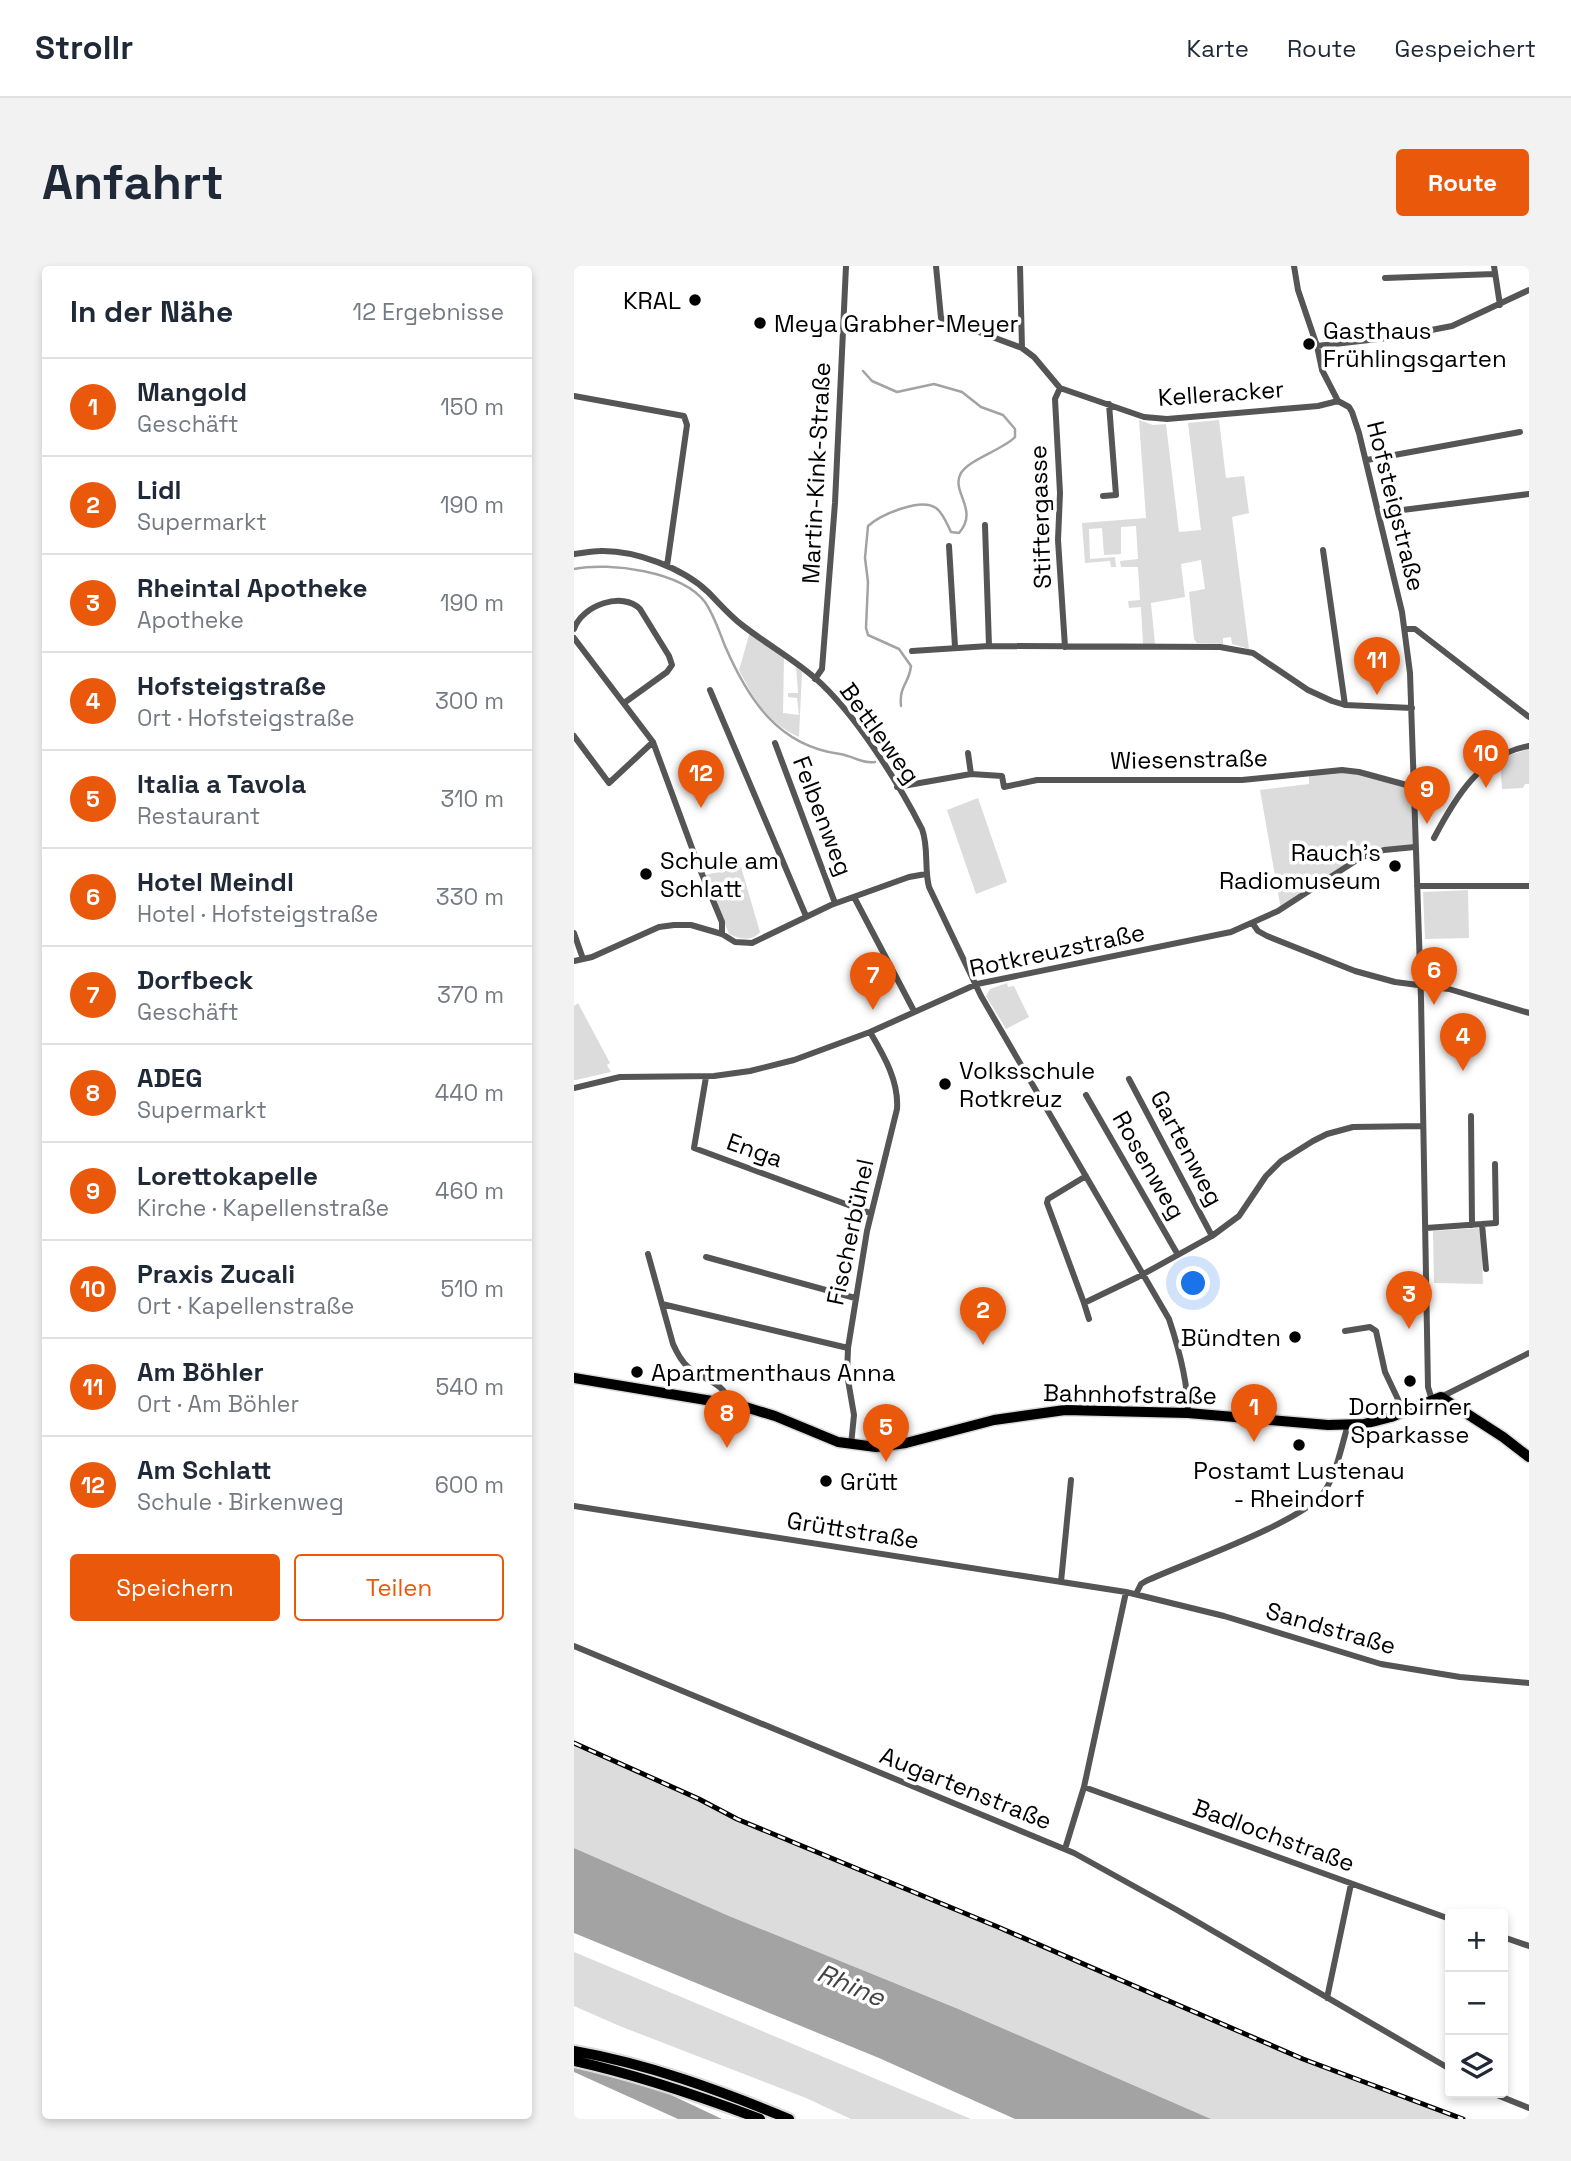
<!DOCTYPE html>
<html lang="de">
<head>
<meta charset="utf-8">
<style>
  :root { --surface:#fff; --page:#f2f2f3; --text:#1f2937; --muted:#747a83; --line:#e0e1e3; --accent:#ea580c }
  body { margin:0; font-family:"Space Grotesk",sans-serif; background:var(--page); color:var(--text) }
  .controls { position:absolute; right:21px; bottom:21px; display:grid; overflow:hidden; border-radius:7px; box-shadow:0 4px 10px #0003 }
  .controls button { width:63px; height:63px; display:grid; place-items:center; padding:0; border:0; border-bottom:2px solid var(--line); background:var(--surface); color:var(--text); font:35px sans-serif }
  .you { position:absolute; left:620px; top:1018px; width:24px; height:24px; margin:-18px; border:5px solid #fff; border-radius:50%; background:#1a73e8; box-shadow:0 0 0 10px #1a73e833 }
  .badge { display:grid; place-items:center; width:46px; height:46px; border-radius:50%; background:var(--accent); color:#fff; font-size:23px; font-weight:700 }
  .pin { position:absolute; translate:-50% -58px; filter:drop-shadow(0 2px 4px #0008) }
  .pin::after { content:''; position:absolute; top:37px; width:24px; height:21px; background:inherit; clip-path:polygon(0 0,100% 0,50% 100%) }
  .list { margin:0; padding:0; list-style:none }
  h2 { display:flex; justify-content:space-between; align-items:center; height:91px; margin:0; padding:0 28px; font-size:30px }
  h2 small { font-size:23px; font-weight:400; color:var(--muted) }
  .list li { display:grid; grid-template-columns:46px 1fr auto; gap:21px; align-items:center; box-sizing:border-box; height:98px; padding:0 28px; border-top:2px solid var(--line) }
  .list b { display:block; font-size:26px; white-space:nowrap }
  .list p { margin:0; font-size:23px; white-space:nowrap; color:var(--muted) }
  .list em { font-size:23px; font-style:normal; color:var(--muted) }
  .actions { display:flex; gap:14px; padding:21px 28px }
  .actions a { flex:1; padding:16px 0; border:2px solid var(--accent); border-radius:7px; text-align:center; font-size:24px; color:var(--accent) }
  .actions .main { background:var(--accent); color:#fff }
  .icon { flex:none; width:38px; height:38px; fill:none; stroke:currentColor; stroke-width:2; stroke-linecap:round; stroke-linejoin:round }
  .map { position:relative; flex:none; width:955px; height:1853px; overflow:hidden; border-radius:7px }
  header { display:flex; align-items:center; gap:42px; box-sizing:border-box; height:98px; padding:0 35px; background:var(--surface); border-bottom:2px solid var(--line) }
  header strong { font-size:33px }
  nav { display:flex; gap:38px; margin-inline-start:auto; font-size:24px }
  .intro { display:flex; align-items:center; justify-content:space-between; box-sizing:border-box; height:168px; padding:0 42px }
  h1 { margin:0; font-size:49px }
  .button { padding:18px 32px; border-radius:7px; background:var(--accent); color:#fff; font-size:24px; font-weight:700 }
  main { display:flex; gap:42px; padding:0 42px }
  aside { flex:1; background:var(--surface); border-radius:7px; box-shadow:0 4px 10px #0003 }
  .map>svg:first-child { display:block }
  .green { fill:#dcdcdc }
  .water { fill:#a3a3a3 }
  .lines { fill:none; stroke-linecap:round; stroke-linejoin:round }
  .stream { stroke:#a3a3a3; stroke-width:2.5 }
  .primary-casing { stroke:#dbdbdb; stroke-width:13 }
  .highway-casing { stroke:#dbdbdb; stroke-width:14 }
  .street { stroke:#555; stroke-width:6 }
  .primary { stroke:#000; stroke-width:10 }
  .highway { stroke:#000; stroke-width:10 }
  .rail-casing { stroke:#000; stroke-width:5 }
  .rail { stroke:#fff; stroke-width:2.5; stroke-dasharray:8; stroke-linecap:butt }
  .poi-dot { fill:#000; stroke:#fff; stroke-width:2.5 }
  .labels { text-anchor:middle; dominant-baseline:central; stroke-width:7; stroke-linejoin:round; paint-order:stroke }
  .poi-label { font-size:24px; fill:#000; stroke:#fff; text-anchor:start }
  .street-label { font-size:24px; fill:#000; stroke:#fff }
  .water-label { font-size:26px; font-style:italic; fill:#444; stroke:#fff }
</style>
</head>
<body>
<header>
<strong>Strollr</strong>
<nav><a>Karte</a><a>Route</a><a>Gespeichert</a></nav>
</header>
<div class="intro"><h1>Anfahrt</h1><a class="button">Route</a></div>
<main>
<aside>
<h2>In der Nähe<small>12 Ergebnisse</small></h2>
<ul class="list">
<li><span class="badge">1</span><div><b>Mangold</b><p>Geschäft</p></div><em>150 m</em></li>
<li><span class="badge">2</span><div><b>Lidl</b><p>Supermarkt</p></div><em>190 m</em></li>
<li><span class="badge">3</span><div><b>Rheintal Apotheke</b><p>Apotheke</p></div><em>190 m</em></li>
<li><span class="badge">4</span><div><b>Hofsteigstraße</b><p>Ort · Hofsteigstraße</p></div><em>300 m</em></li>
<li><span class="badge">5</span><div><b>Italia a Tavola</b><p>Restaurant</p></div><em>310 m</em></li>
<li><span class="badge">6</span><div><b>Hotel Meindl</b><p>Hotel · Hofsteigstraße</p></div><em>330 m</em></li>
<li><span class="badge">7</span><div><b>Dorfbeck</b><p>Geschäft</p></div><em>370 m</em></li>
<li><span class="badge">8</span><div><b>ADEG</b><p>Supermarkt</p></div><em>440 m</em></li>
<li><span class="badge">9</span><div><b>Lorettokapelle</b><p>Kirche · Kapellenstraße</p></div><em>460 m</em></li>
<li><span class="badge">10</span><div><b>Praxis Zucali</b><p>Ort · Kapellenstraße</p></div><em>510 m</em></li>
<li><span class="badge">11</span><div><b>Am Böhler</b><p>Ort · Am Böhler</p></div><em>540 m</em></li>
<li><span class="badge">12</span><div><b>Am Schlatt</b><p>Schule · Birkenweg</p></div><em>600 m</em></li>
</ul>
<div class="actions"><a class="main">Speichern</a><a>Teilen</a></div>
</aside>
<div class="map">
<svg width="955" height="1853" viewBox="0 0 955 1853">
  <rect width="100%" height="100%" fill="#fff"/>
  <path class="green" d="M565,154l14,5 13,-1 13,108 22,-2 -13,-107 31,-3 7,58 18,-2 5,37 -17,4 17,132 -17,-5 -1,-7 -8,1v6l-26,-1 -3,-4 -5,-47 16,-3 -4,-29 -20,4 4,33 -34,6 4,41h-12l-2,-37 -12,1 -1,-7 12,-1 -2,-33h-17l-1,-6 18,-2 -2,-33 -15,1v27l-17,1 -2,-27 -13,1 1,30 25,-2 1,10h-5l-1,-6 -25,2 -3,-40 64,-5z
    M176,366l34,26 -1,55 16,2 -2,-17 -9,-1v-4h10l-2,-26 6,5 -3,65c-31,-14 -46,-39 -60,-67z
    M955,483v35h-4l-2,4 -21,1 -2,-27 3,-5z
    M772,504l68,17 1,60c-56,3 -89,33 -134,63l-21,-120 49,-6v-12z
    M404,532l29,84 -31,12 -29,-84z
    M167,601l19,65c-8,10 -21,7 -31,2l-24,-59z
    M894,624l1,48 -44,1 -2,-47z
    M433,717l1,4 6,-1 15,31 -23,12 -20,-33 4,-7z
    M4,737l32,60 -3,2 4,7 -35,8h-2v-74z
    M904,962l3,2 2,54 -49,-1 -1,-52z
    M0,1478l125,55 38,20 199,82 367,158 160,60h-252l-255,-111 -227,-92 -155,-68z
    M0,1686l5,2 392,165h-120l-45,-21 -184,-71 -48,-21z"/>
  <path class="water" d="M0,1582l155,68 227,92 255,111h-196l-136,-61 -305,-125z
    M0,1783l148,70h-44l-104,-47z"/>
  <g class="lines">
    <path class="stream" d="M289,105l9,10 25,11 37,-8 28,8 19,15 22,8 12,14v8c-12,13 -49,23 -55,38 -8,18 19,35 -1,58l-8,-1c-4,-8 -8,-19 -15,-24 -15,-11 -56,7 -68,18l-3,32 3,24 -2,46 2,7 31,14 12,17c-2,18 -12,19 -10,40
      M0,303c36,-7 107,2 131,33 9,13 14,29 20,44 23,53 53,100 115,108 13,2 22,10 35,8"/>
    <g class="primary-casing">
      <path id="primary" d="M0,1112l168,28 33,10 63,26 38,5 30,-4 88,-23 71,-10 123,3 140,12 36,-1 27,-7 50,-20 62,40 26,20"/>
    </g>
    <g class="highway-casing">
      <path id="highway" d="M0,1785c74,13 145,39 215,68
        M0,1795c64,14 125,35 186,58"/>
    </g>
    <path class="street" d="M362,0l5,52 81,30 12,9 26,31 84,29 23,2 151,-13 20,-5
      M446,0l2,82
      M720,0l4,24 19,56 5,24 16,31 11,6 3,5 7,21 43,179 8,61 11,325 7,389 4,13
      M920,0l6,39
      M811,12l109,-4
      M743,80l78,-9 57,-11 77,-36
      M486,122l-5,11 5,94 -2,47 7,107
      M0,130l110,20 3,9 -20,141
      M793,194l153,-28
      M529,230l13,-1 -7,-91
      M805,247l150,-19
      M411,259l4,121
      M375,280l6,101
      M749,284l22,155
      M0,288c9,-1 18,-3 26,-3 35,-1 83,17 108,41 11,11 21,23 34,33 23,18 50,33 73,53 40,35 83,104 107,151 7,19 2,39 7,58l52,109 188,323c10,30 19,62 19,94
      M0,363c8,-24 49,-38 66,-20l29,47 3,9 -5,7 -43,31
      M831,363h10l114,88
      M0,372l79,104 46,125 23,55v12
      M338,385l77,-5 231,1 33,6 55,37 24,11 13,4 67,3
      M241,413l7,-10 13,-166 11,-237
      M136,424l96,226
      M0,470l35,47 44,-41
      M201,477l60,160
      M397,508l31,2 2,11 33,-7h205l100,-10 17,2 55,15
      M323,521l74,-13 -3,-21
      M860,572c21,-40 47,-84 95,-92
      M843,620h112
      M280,631l60,114
      M679,658l5,7 9,5 88,35 40,11 54,7 80,24
      M0,667l9,26
      M0,695l18,-4 67,-30 15,-2h17l31,9 13,8 17,1 79,-38 78,-28 17,-3
      M132,811l-12,71 176,65
      M555,813l83,157
      M0,822l46,-11 94,-1 36,-5 44,-11 76,-28 107,-48 254,-52 47,-21 82,-53 24,-8 31,-3
      M512,829l92,160
      M897,850l1,109
      M512,910l-38,23 -1,4 37,100 54,-26 74,-41 27,-20 27,-40 15,-15 32,-20 14,-7 26,-7 70,-1
      M908,958l4,45
      M852,962l70,-5 -1,-59
      M74,988l25,90c4,9 8,17 15,23 15,13 38,16 41,36
      M132,991l149,41
      M510,1037l5,16
      M88,1038l186,44
      M771,1065l25,-4 6,4 9,41 19,40
      M867,1131l88,-44
      M277,1179l3,-30 -7,-41 1,-26 19,-117 30,-122c2,-28 -13,-53 -27,-77
      M0,1240l552,86 98,24 157,48 79,13 69,6
      M487,1316l10,-102
      M562,1328l5,-10 5,-3c39,-18 157,-59 178,-89 13,-19 17,-45 24,-67
      M0,1380l500,207 103,57 273,159
      M510,1521l366,132
      M491,1583l19,-62 42,-195
      M929,1671l26,9
      M753,1732l24,-114
      M918,1827l37,15"/>
    <use href="#primary" class="primary"/>
    <use href="#highway" class="highway"/>
    <g class="rail-casing">
      <path id="rail" d="M0,1477l125,56 38,20 261,108 305,132 160,60"/>
    </g>
    <use href="#rail" class="rail"/>
  </g>
  <g class="poi-dot">
    <circle cx="121" cy="34" r="7"/>
    <circle cx="186" cy="57" r="7"/>
    <circle cx="735" cy="78" r="7"/>
    <circle cx="821" cy="600" r="7"/>
    <circle cx="72" cy="608" r="7"/>
    <circle cx="371" cy="818" r="7"/>
    <circle cx="721" cy="1071" r="7"/>
    <circle cx="63" cy="1106" r="7"/>
    <circle cx="836" cy="1115" r="7"/>
    <circle cx="725" cy="1179" r="7"/>
    <circle cx="252" cy="1215" r="7"/>
  </g>
  <g class="labels">
    <g class="poi-label">
      <text x="107" y="34" text-anchor="end">KRAL</text>
      <text x="200" y="57">Meya Grabher-Meyer</text>
      <text x="749" y="64">Gasthaus<tspan x="749" dy="28">Frühlingsgarten</tspan></text>
      <text x="807" y="586" text-anchor="end">Rauch's<tspan x="807" dy="28">Radiomuseum</tspan></text>
      <text x="86" y="594">Schule am<tspan x="86" dy="28">Schlatt</tspan></text>
      <text x="385" y="804">Volksschule<tspan x="385" dy="28">Rotkreuz</tspan></text>
      <text x="707" y="1071" text-anchor="end">Bündten</text>
      <text x="77" y="1106">Apartmenthaus Anna</text>
      <text x="836" y="1140" text-anchor="middle">Dornbirner<tspan x="836" dy="28">Sparkasse</tspan></text>
      <text x="725" y="1204" text-anchor="middle">Postamt Lustenau<tspan x="725" dy="28">- Rheindorf</tspan></text>
      <text x="266" y="1215">Grütt</text>
    </g>
    <g class="street-label">
      <text transform="translate(647 127) rotate(-4)">Kelleracker</text>
      <text transform="translate(242 207) rotate(-87)">Martin-Kink-Straße</text>
      <text transform="translate(822 240) rotate(76)">Hofsteigstraße</text>
      <text transform="translate(466 251) rotate(-92)">Stiftergasse</text>
      <text transform="translate(306 467) rotate(54)">Bettleweg</text>
      <text transform="translate(615 493) rotate(-1)">Wiesenstraße</text>
      <text transform="translate(249 550) rotate(69)">Felbenweg</text>
      <text transform="translate(483 684) rotate(-12)">Rotkreuzstraße</text>
      <text transform="translate(613 882) rotate(62)">Gartenweg</text>
      <text transform="translate(181 884) rotate(20)">Enga</text>
      <text transform="translate(575 899) rotate(60)">Rosenweg</text>
      <text transform="translate(276 966) rotate(-78)">Fischerbühel</text>
      <text transform="translate(556 1128) rotate(1)">Bahnhofstraße</text>
      <text transform="translate(279 1264) rotate(9)">Grüttstraße</text>
      <text transform="translate(757 1362) rotate(16)">Sandstraße</text>
      <text transform="translate(392 1522) rotate(22)">Augartenstraße</text>
      <text transform="translate(700 1569) rotate(20)">Badlochstraße</text>
    </g>
    <g class="water-label">
      <text transform="translate(277 1719) rotate(23)">Rhine</text>
    </g>
  </g>
</svg>
<div class="controls">
<button>+</button>
<button>−</button>
<button><svg class="icon" aria-label="layers" viewBox="0 0 24 24"><path d="M12 4l9 5-9 5-9-5zM3 14l9 5 9-5"/></svg></button>
</div>
<div class="you"></div>
<div class="pin badge" style="left:680px;top:1176px">1</div>
<div class="pin badge" style="left:409px;top:1079px">2</div>
<div class="pin badge" style="left:835px;top:1063px">3</div>
<div class="pin badge" style="left:889px;top:805px">4</div>
<div class="pin badge" style="left:312px;top:1196px">5</div>
<div class="pin badge" style="left:860px;top:739px">6</div>
<div class="pin badge" style="left:299px;top:744px">7</div>
<div class="pin badge" style="left:153px;top:1182px">8</div>
<div class="pin badge" style="left:853px;top:558px">9</div>
<div class="pin badge" style="left:912px;top:522px">10</div>
<div class="pin badge" style="left:803px;top:429px">11</div>
<div class="pin badge" style="left:127px;top:542px">12</div>
</div>
</main>
</body>
</html>
